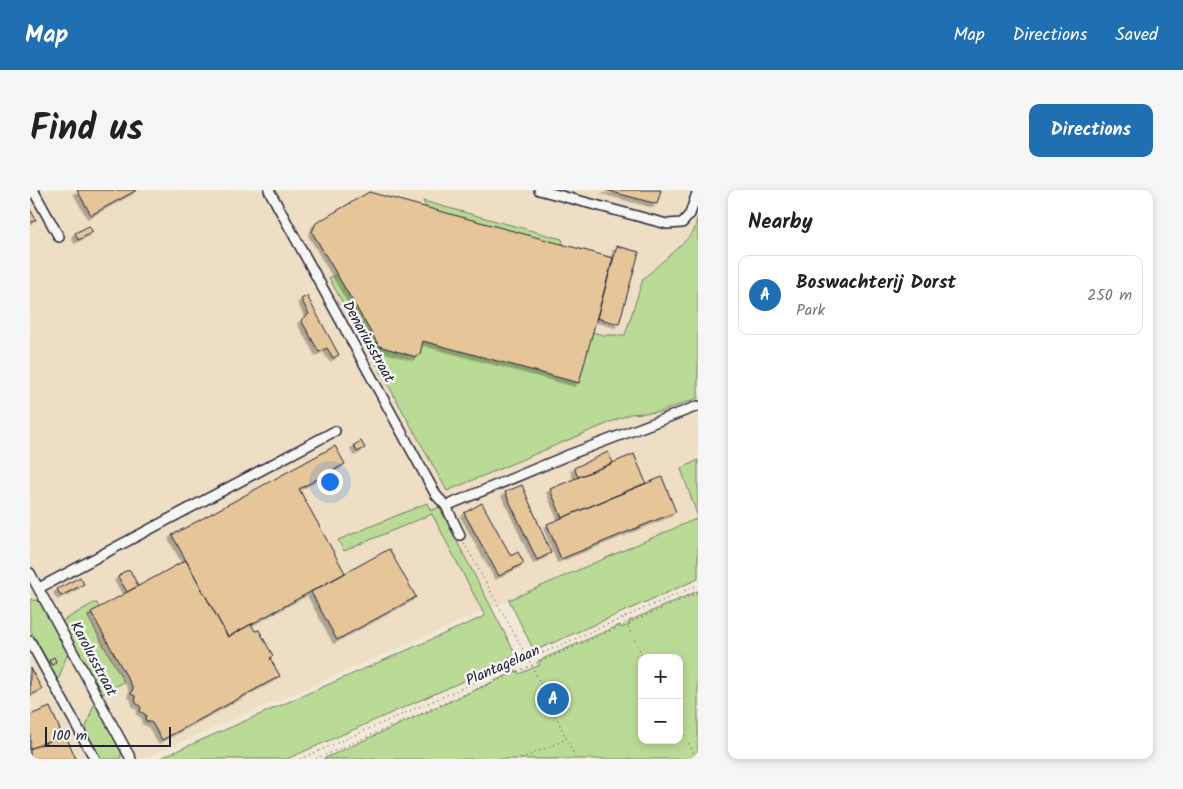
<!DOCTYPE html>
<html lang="en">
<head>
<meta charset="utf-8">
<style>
  :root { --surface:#fff; --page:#f6f6f6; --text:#222; --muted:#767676; --line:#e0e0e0; --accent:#1f6fb2 }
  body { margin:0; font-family:Kalam,sans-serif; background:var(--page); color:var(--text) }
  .controls { position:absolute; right:15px; bottom:15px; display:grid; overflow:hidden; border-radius:10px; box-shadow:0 2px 8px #0003 }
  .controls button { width:45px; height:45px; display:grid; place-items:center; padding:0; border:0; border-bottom:1px solid var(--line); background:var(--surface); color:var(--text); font:25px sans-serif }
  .scale { position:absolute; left:15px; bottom:12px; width:126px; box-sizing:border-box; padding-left:5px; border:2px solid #22223b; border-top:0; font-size:14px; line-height:18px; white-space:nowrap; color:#22223b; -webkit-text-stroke:4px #f6f6f2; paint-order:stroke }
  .you { position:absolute; left:299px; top:291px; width:18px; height:18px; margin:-12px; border:4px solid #fff; border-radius:50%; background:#1a73e8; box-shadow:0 0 0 8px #1a73e833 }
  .badge { display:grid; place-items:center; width:32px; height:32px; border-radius:50%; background:var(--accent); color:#fff; font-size:16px; font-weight:700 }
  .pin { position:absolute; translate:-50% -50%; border:2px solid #fff; box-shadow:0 1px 5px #0006 }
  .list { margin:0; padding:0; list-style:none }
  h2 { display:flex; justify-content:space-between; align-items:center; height:65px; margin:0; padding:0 20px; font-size:21px }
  h2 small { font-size:16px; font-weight:400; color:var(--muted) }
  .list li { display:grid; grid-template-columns:32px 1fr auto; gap:15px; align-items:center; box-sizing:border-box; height:80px; margin:0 10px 10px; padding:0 10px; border:1px solid var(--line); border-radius:10px }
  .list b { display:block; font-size:19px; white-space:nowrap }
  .list p { margin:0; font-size:16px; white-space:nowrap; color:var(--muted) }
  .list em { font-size:16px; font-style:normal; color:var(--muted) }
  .map { position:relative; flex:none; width:668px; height:569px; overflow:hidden; border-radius:10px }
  header { display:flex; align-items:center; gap:30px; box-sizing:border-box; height:70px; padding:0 25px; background:var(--accent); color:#fff }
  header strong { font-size:24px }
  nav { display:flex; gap:28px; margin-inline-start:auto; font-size:18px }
  .intro { display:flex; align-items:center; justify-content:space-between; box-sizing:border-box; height:120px; padding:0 30px }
  h1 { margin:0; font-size:35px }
  .button { padding:12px 22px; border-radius:10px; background:var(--accent); color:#fff; font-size:18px; font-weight:700 }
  main { display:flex; gap:30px; padding:0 30px }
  aside { flex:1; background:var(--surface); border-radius:10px; box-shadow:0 2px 8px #0003 }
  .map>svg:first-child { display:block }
  .built { fill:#eedec4 }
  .green { fill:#badb95; stroke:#6e7e68; fill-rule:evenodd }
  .building { fill:#e6c699; stroke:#22223b; filter:url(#shadow) }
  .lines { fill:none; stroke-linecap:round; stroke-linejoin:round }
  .minor-casing { stroke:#22223b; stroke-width:12 }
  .path { stroke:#22223b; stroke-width:1; stroke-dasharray:1 4; stroke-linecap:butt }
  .minor { stroke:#f6f6f2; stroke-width:9 }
  .labels { text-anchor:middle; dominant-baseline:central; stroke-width:5; stroke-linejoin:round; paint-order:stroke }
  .street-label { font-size:15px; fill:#22223b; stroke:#f6f6f2 }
</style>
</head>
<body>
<header>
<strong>Map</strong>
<nav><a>Map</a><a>Directions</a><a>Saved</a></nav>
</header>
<div class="intro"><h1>Find us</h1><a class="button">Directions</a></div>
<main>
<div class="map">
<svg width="668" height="569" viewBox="0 0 668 569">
  <defs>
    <filter id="shadow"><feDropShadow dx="-3.5" dy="3.5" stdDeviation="0" flood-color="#0004"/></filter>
  </defs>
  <rect width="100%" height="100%" fill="#f1e8d7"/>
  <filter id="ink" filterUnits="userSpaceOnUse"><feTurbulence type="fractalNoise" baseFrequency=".02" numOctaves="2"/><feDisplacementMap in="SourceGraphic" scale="10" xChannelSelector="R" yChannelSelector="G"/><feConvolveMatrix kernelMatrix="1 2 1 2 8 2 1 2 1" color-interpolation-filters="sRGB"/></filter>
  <g filter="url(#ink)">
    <path class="built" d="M0,0h668v49l-5,-8 -50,48 -18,56h-22l-26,-7 -153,-126 11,22 12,267 183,-77 30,-2 38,-14v62l-17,9 17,49 -555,241h-113z"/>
    <path class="green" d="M393,11l139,38 14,52 2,37 25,7h22l18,-56 43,-39 8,-9 4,-16v183l-38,14 -30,2 -183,77 -118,-213 106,-54z
      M668,270v57l-17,-48z
      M397,313l4,8 8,-4 77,148 -25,14 -204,90h-129l327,-143 -53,-102 -88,37 -6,-11z
      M668,328v61l-164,72 -25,-51z
      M668,401v168h-375l194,-88 2,3 21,-9 -2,-4 82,-36 2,3 8,-4 -1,-3zM612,468h37v82h-37z
      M0,409l10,3 28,50 -10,29 -28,-52z
      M64,413h3l3,7 -12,7 36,65 -22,12 -40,-73z
      M65,511l27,50 -2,8h-19l-16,-29z"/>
    <path class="building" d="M47,0h60l-46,25z
      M575,0h56l-4,14z
      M339,2l244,66 -34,125 -156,-42 -3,13 -4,3 -37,-11 -67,-114 4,-9z
      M0,19l6,11 -6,3z
      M59,36l4,6 -15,8 -3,-7z
      M587,56l22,6 -20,72 -22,-6z
      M277,106l32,59 -6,3 -6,-10 -8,4 -18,-32 8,-6 -8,-15z
      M331,251l4,7 -8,4 -3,-7z
      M305,256l10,18 -46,25 46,84 -117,64 -56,-102z
      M578,262l5,11 -35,14 -4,-9z
      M604,264l12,29 -84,35 -12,-29z
      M632,287l14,35 -115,47 -14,-35z
      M492,295l29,68 -14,7 -32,-68z
      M452,313l29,53 7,-4 6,11 -25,13 -35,-63z
      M359,359l27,48 -79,43 -26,-48z
      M156,370l42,77 23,-13 4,7 4,-1 14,26 -3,2 10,18 -118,64 -10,-17 -7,-3 1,-5 -6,-4 1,-4 -5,-4 -1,-7 -4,-2 2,-6 -42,-76z
      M100,380l8,16 -11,6 -9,-15 5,-5z
      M50,387l4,7 -23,12 -4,-7z
      M24,467l2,5 -4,3 -3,-5z
      M0,478l12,21 -12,6z
      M20,517l11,25 2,-1 2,3 -35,15v-34z
      M35,544l11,25h-46v-10z"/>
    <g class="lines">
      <g class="minor-casing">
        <path id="minor" d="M3,0l26,47
          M239,0l167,305 10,11 14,29
          M509,0l128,34 15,-1 8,-9 8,-24
          M416,316l125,-52 127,-48
          M0,383l101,186
          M9,398l296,-157
          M0,451l65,118"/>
      </g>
      <path class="path" d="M434,353l67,121 45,95
        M593,428l21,40
        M649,536l18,33
        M270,569l398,-174
        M286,569l382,-166
        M491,569l45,-20"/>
      <use href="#minor" class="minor"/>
    </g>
  </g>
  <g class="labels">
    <g class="street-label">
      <text transform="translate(338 152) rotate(61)">Denariusstraat</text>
      <text transform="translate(63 469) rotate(62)">Karolusstraat</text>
      <text transform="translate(473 476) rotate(-24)">Plantagelaan</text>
    </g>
  </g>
</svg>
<div class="controls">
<button>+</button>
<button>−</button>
</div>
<div class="scale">100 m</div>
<div class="you"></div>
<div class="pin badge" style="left:523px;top:509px">A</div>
</div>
<aside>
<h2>Nearby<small></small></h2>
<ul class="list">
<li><span class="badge">A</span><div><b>Boswachterij Dorst</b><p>Park</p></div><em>250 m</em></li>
</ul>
</aside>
</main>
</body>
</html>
